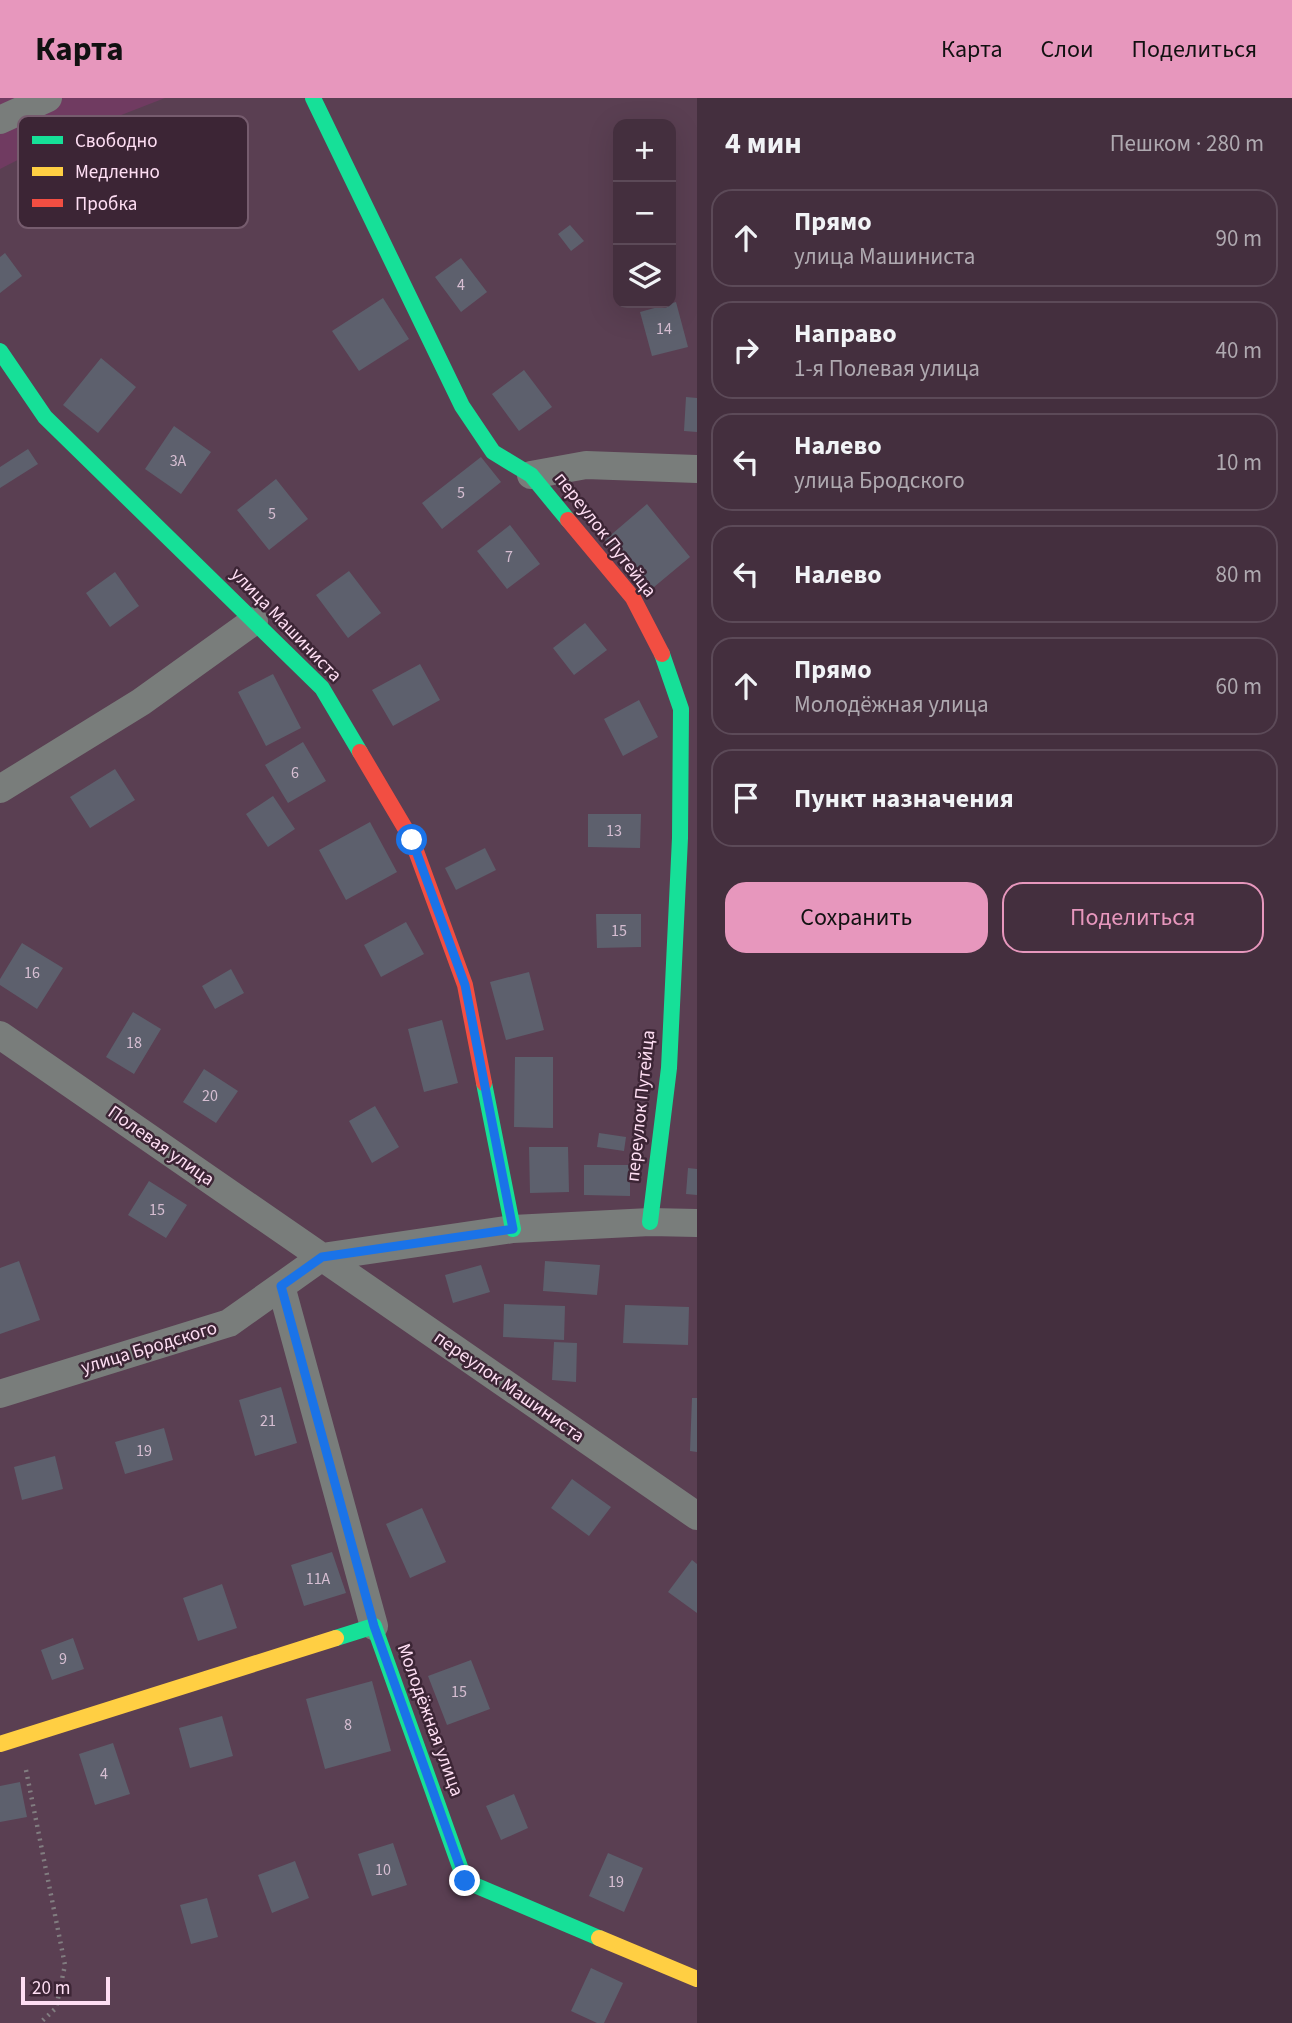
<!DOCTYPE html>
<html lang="ru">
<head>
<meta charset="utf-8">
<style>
  :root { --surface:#442f3e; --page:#4e3b49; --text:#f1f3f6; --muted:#afa9b0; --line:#5c4a58; --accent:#e797bd }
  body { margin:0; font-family:"Source Sans 3",sans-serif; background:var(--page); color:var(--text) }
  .controls { position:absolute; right:21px; top:21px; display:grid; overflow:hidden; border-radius:14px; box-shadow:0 7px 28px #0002 }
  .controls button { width:63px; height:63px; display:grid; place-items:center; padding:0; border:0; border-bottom:2px solid var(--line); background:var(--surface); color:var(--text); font:35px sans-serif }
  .scale { position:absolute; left:21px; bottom:18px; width:89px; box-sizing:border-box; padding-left:7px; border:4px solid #fedef3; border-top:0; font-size:19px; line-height:24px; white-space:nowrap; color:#fedef3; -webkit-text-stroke:5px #3c2535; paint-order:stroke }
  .stop { position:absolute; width:21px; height:21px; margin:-16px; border:5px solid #1a73e8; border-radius:50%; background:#fff }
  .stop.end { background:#1a73e8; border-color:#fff; box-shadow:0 2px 7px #0008 }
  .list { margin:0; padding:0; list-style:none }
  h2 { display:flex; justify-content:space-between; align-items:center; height:91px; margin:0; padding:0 28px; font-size:30px }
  h2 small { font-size:23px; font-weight:400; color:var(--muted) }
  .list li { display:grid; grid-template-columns:46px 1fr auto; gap:21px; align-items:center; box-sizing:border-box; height:98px; margin:0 14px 14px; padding:0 14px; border:2px solid var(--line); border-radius:21px }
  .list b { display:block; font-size:26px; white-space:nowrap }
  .list p { margin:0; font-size:23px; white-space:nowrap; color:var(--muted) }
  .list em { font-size:23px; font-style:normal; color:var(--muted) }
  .actions { display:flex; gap:14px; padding:21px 28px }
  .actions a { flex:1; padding:16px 0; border:2px solid var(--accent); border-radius:21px; text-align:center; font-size:24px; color:var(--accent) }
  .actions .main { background:var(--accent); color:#111 }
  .icon { flex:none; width:38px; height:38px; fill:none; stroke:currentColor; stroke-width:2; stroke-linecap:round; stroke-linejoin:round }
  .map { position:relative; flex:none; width:697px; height:1925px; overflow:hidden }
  header { display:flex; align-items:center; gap:42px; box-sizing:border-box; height:98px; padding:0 35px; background:var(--accent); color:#111 }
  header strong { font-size:33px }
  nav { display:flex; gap:38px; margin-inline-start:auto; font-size:24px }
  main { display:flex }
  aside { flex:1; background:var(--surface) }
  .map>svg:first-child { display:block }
  .built { fill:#703b61 }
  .building { fill:#5d606d }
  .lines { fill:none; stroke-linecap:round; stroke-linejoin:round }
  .path { stroke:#817d80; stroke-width:4.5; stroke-dasharray:2 5; stroke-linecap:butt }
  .street { stroke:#797d7b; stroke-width:28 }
  .fast { stroke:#16e098; stroke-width:16 }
  .slow { stroke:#ffcf43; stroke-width:16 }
  .jam { stroke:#f24e42; stroke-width:16 }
  .route { stroke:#1a73e8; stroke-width:9 }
  .labels { text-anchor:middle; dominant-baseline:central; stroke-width:5; stroke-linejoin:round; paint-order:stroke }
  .number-label { font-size:16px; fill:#d6bed2 }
  .street-label { font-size:19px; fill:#fedef3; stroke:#3c2535 }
  .key { fill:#3c2535; stroke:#765c6e; stroke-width:2 }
  .key-label { font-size:19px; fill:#fedef3 }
</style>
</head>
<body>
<header>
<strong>Карта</strong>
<nav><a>Карта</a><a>Слои</a><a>Поделиться</a></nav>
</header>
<main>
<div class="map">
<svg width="697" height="1925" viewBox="0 0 697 1925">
  <rect width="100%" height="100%" fill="#5a3f52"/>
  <path class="built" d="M0,0h165l-108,42 -57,29z"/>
  <path class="building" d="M570,127l14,16 -13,10 -13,-17z
    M5,155l17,23 -22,17v-36z
    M461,160l26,34 -26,20 -26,-35z
    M383,200l26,41 -50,32 -27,-40z
    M676,204l12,45 -36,9 -12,-44z
    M101,260l35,29 -38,46 -35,-28z
    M524,272l28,37 -33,24 -27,-37z
    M686,299l11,1v34l-13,-1z
    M174,328l37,26 -30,42 -36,-25z
    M28,351l10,15 -38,24v-21z
    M481,359l20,25 -59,47 -20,-26z
    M276,381l32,40 -39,31 -32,-40z
    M647,406l43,53 -42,35 -43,-52z
    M510,427l30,39 -33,25 -30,-38z
    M349,473l32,42 -33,25 -32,-43z
    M115,474l24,34 -29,21 -24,-34z
    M585,525l22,27 -33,25 -21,-27z
    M420,566l20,36 -47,26 -21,-36z
    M273,576l28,54 -35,18 -28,-54z
    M639,602l19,37 -35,19 -19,-37z
    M303,644l23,39 -38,22 -23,-38z
    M115,671l20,31 -45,28 -20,-31z
    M273,698l22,33 -27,18 -22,-33z
    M588,716h53l-1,34 -52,-1z
    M370,724l27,50 -51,28 -27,-50z
    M485,750l11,22 -40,20 -11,-22z
    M596,816h45v33l-44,1z
    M406,824l18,32 -43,23 -17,-32z
    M22,845l41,25 -26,41 -37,-24v-6z
    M231,871l13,24 -29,16 -13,-23z
    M529,874l15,58 -38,10 -16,-58z
    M133,914l28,17 -27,45 -28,-17z
    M442,922l16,63 -34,9 -16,-63z
    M515,959h38v71l-39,-1z
    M204,971l34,22 -22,32 -33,-21z
    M375,1008l24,41 -27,16 -23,-42z
    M599,1035l27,4 -2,14 -27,-4z
    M529,1049h39l1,45 -39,1z
    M584,1067h46v31l-46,-1z
    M688,1070l9,1v26l-11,-1z
    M149,1083l38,24 -21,33 -38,-23z
    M19,1163l21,59 -40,14v-66z
    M545,1163l55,4 -3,30 -54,-4z
    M481,1167l9,27 -37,11 -8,-28z
    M504,1206l61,2 -1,34 -61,-3z
    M625,1207l64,2 -1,38 -65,-2z
    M554,1244l23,1 -1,39 -24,-2z
    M281,1289l16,56 -42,13 -16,-56z
    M692,1300h5v54l-7,-1z
    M164,1330l9,32 -48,14 -10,-32z
    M55,1358l8,33 -41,11 -8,-33z
    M572,1381l39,28 -22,29 -38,-28z
    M422,1410l24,54 -36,16 -24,-54z
    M332,1454l14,41 -42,13 -13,-41z
    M692,1462l5,4v49l-29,-21z
    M222,1486l15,44 -39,13 -15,-43z
    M73,1540l11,31 -32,11 -11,-30z
    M471,1562l19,49 -43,16 -19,-49z
    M372,1583l19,70 -66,18 -19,-70z
    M222,1618l11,40 -43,12 -11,-40z
    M113,1645l17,51 -35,11 -16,-51z
    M20,1684l7,35 -27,5v-36z
    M514,1696l14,34 -27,12 -15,-34z
    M393,1745l14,42 -35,11 -14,-42z
    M608,1755l35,15 -19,44 -35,-16z
    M295,1763l14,37 -37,15 -14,-38z
    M207,1800l11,39 -27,7 -11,-39z
    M591,1870l32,15 -19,40h-7l-26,-12z"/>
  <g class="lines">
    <path class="path" d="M26,1672l39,195 -9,43 -16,15"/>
    <path class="street" d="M0,22l48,-22
      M531,377l55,-10 111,4
      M0,691l141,-87 113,-81
      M0,937l697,481
      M281,1188l93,340
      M0,1296l229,-71 93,-66 191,-28 137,-7 47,1"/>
    <path class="fast" d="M313,0l149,308 31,46 38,23 37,45
      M0,253l45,66 277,271 38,64
      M484,985l29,146
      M650,1124l19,-154 11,-230 1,-129 -19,-55
      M336,1540l38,-12 91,255 134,57"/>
    <path class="slow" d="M0,1646l336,-106
      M599,1840l98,41"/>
    <path class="jam" d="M568,422l65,78 29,56
      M360,654l52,88 53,145 19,98"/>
  </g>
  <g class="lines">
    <path class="route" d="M412,742l53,145 48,244 -191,28 -41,29 93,340 91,255"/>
  </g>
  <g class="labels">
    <g class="number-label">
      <text x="461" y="187">4</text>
      <text x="664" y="231">14</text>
      <text x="178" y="363">3А</text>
      <text x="461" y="395">5</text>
      <text x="272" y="416">5</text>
      <text x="509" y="459">7</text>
      <text x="295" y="675">6</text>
      <text x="614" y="733">13</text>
      <text x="619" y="833">15</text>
      <text x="32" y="875">16</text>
      <text x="134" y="945">18</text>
      <text x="210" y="998">20</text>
      <text x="157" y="1112">15</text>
      <text x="268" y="1323">21</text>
      <text x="144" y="1353">19</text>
      <text x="318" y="1481">11А</text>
      <text x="63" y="1561">9</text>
      <text x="459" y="1594">15</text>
      <text x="348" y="1627">8</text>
      <text x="104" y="1676">4</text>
      <text x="383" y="1772">10</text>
      <text x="616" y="1784">19</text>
    </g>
    <g class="street-label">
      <text transform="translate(605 437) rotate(52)">переулок Путейца</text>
      <text transform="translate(286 527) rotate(46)">улица Машиниста</text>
      <text transform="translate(641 1008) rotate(-84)">переулок Путейца</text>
      <text transform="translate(161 1048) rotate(35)">Полевая улица</text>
      <text transform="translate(149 1250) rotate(-17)">улица Бродского</text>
      <text transform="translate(509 1289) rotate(35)">переулок Машиниста</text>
      <text transform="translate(430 1622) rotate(70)">Молодёжная улица</text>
    </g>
  </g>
  <rect x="18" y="18" width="230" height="112" rx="10" class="key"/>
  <rect x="32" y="38" width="31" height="8" fill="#16e098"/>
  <rect x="32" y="69" width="31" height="9" fill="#ffcf43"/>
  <rect x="32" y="101" width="31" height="8" fill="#f24e42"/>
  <g class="key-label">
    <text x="75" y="49">Свободно</text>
    <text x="75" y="80">Медленно</text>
    <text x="75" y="112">Пробка</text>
  </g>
</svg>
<div class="controls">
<button>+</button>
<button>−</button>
<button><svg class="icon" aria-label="layers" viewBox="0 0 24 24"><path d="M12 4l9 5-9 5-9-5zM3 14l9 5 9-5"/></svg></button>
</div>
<div class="scale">20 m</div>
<div class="stop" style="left:412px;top:742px"></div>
<div class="stop end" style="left:465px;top:1783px"></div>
</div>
<aside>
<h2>4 мин<small>Пешком · 280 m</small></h2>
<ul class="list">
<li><svg class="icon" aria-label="ahead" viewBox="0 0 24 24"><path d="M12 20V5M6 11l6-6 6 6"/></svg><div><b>Прямо</b><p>улица Машиниста</p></div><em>90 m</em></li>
<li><svg class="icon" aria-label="right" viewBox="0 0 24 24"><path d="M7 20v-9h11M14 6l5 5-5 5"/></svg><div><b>Направо</b><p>1-я Полевая улица</p></div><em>40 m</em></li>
<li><svg class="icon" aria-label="left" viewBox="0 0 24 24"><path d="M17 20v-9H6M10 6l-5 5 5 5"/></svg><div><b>Налево</b><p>улица Бродского</p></div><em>10 m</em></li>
<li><svg class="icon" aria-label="left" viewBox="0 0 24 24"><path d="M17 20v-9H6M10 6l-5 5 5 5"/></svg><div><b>Налево</b></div><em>80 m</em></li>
<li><svg class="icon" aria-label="ahead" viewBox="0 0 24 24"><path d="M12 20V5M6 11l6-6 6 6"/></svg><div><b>Прямо</b><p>Молодёжная улица</p></div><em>60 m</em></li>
<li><svg class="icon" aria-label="arrive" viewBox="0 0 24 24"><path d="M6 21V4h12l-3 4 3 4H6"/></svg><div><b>Пункт назначения</b></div></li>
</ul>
<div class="actions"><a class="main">Сохранить</a><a>Поделиться</a></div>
</aside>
</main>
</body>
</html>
